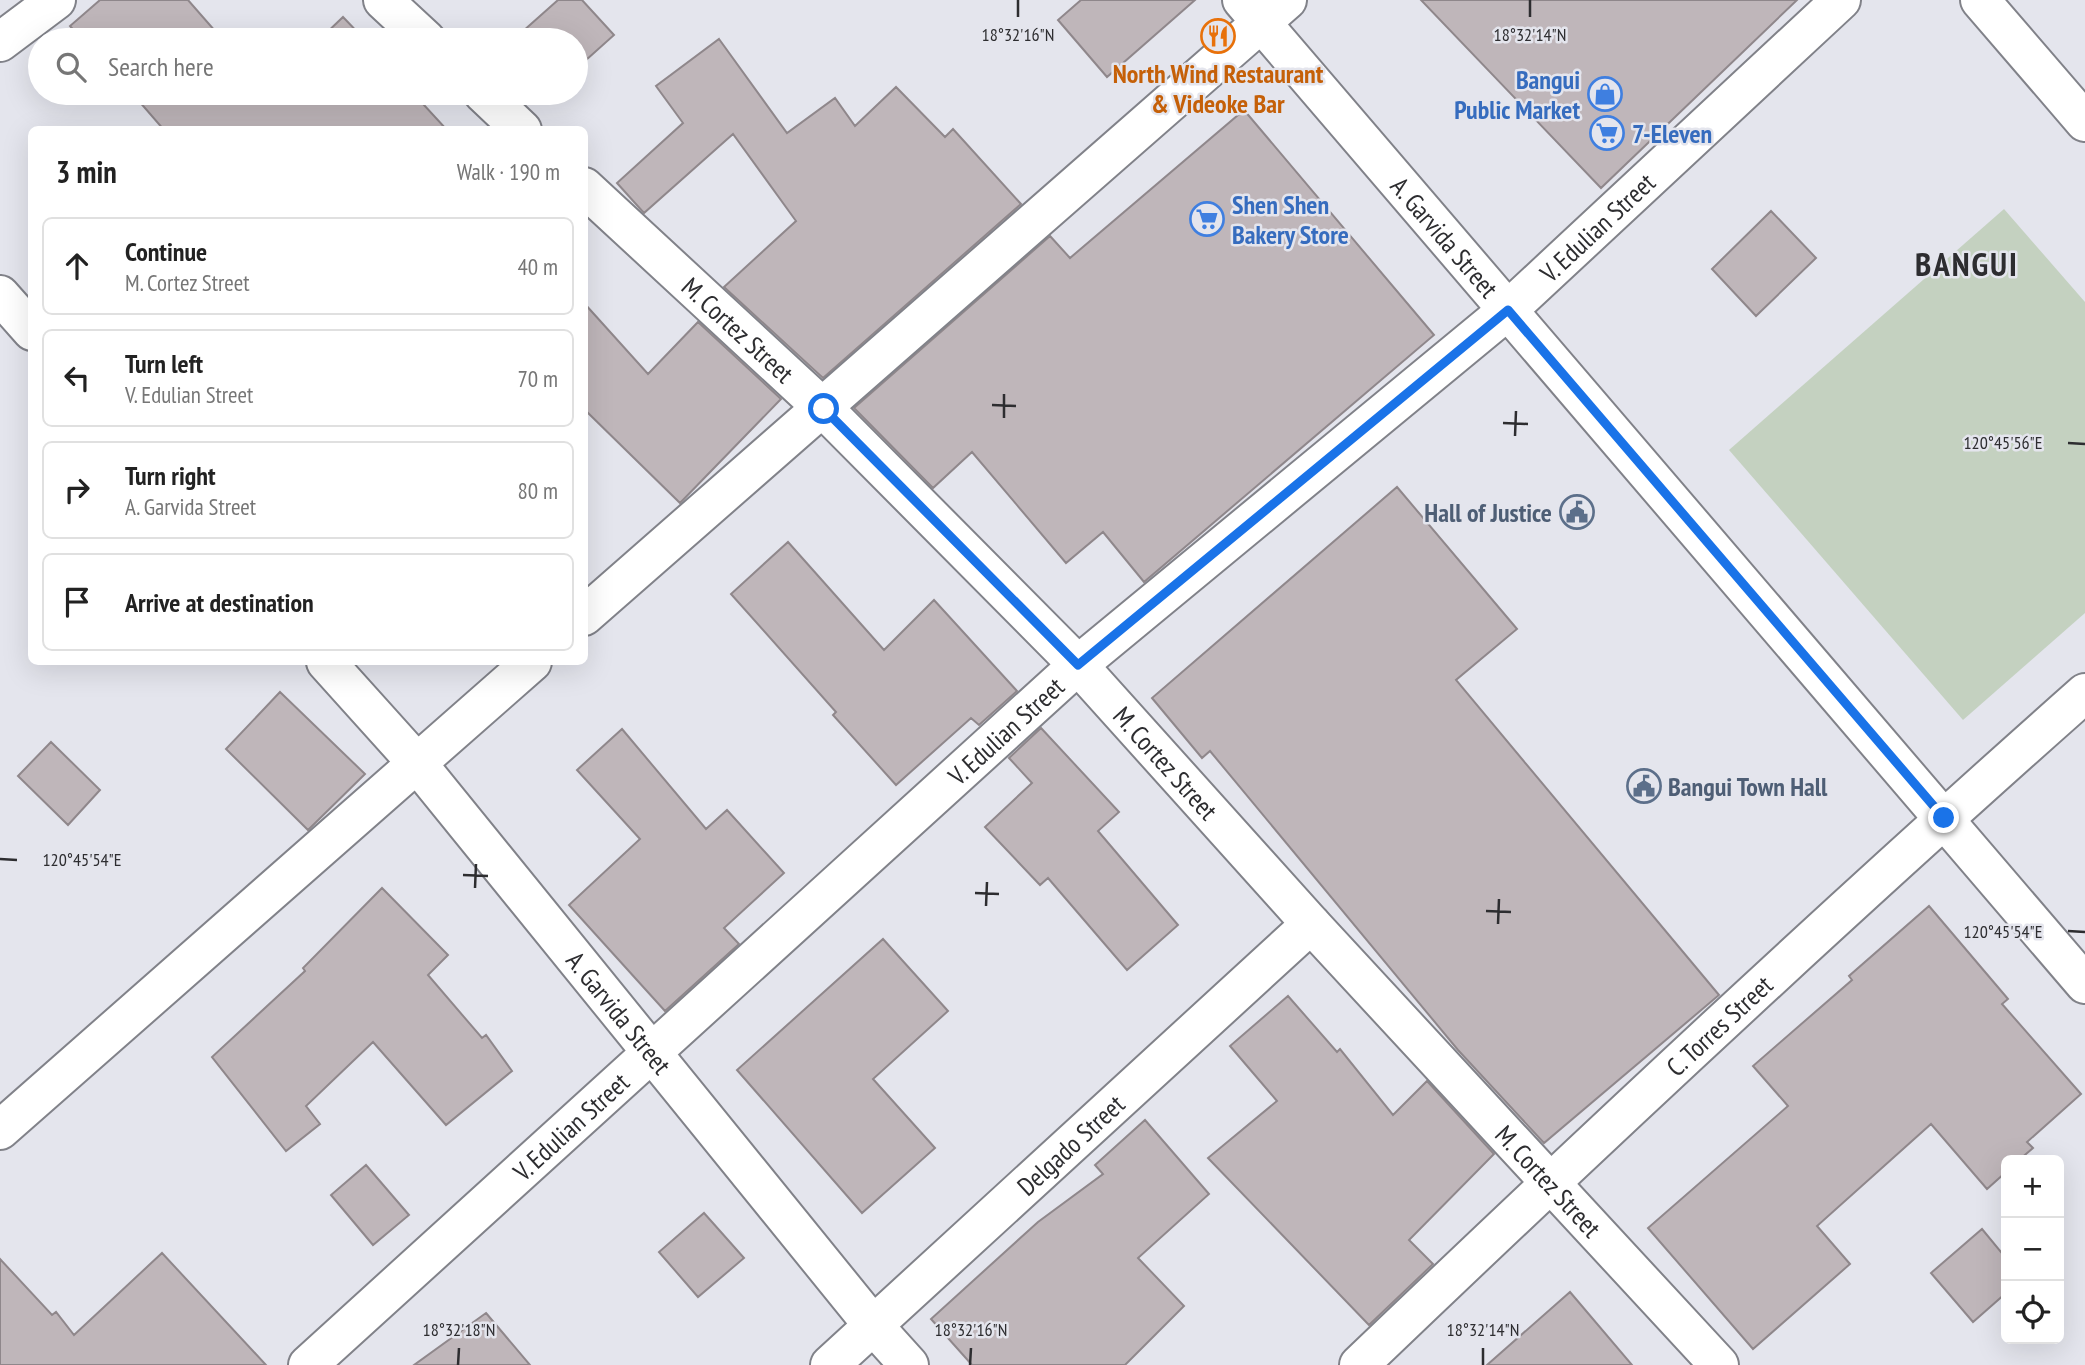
<!DOCTYPE html>
<html lang="en">
<head>
<meta charset="utf-8">
<style>
  :root { --surface:#fff; --page:#f6f6f6; --text:#222; --muted:#767676; --line:#e0e0e0 }
  body { margin:0; font-family:"PT Sans Narrow",sans-serif; background:var(--page); color:var(--text) }
  .controls { position:absolute; right:21px; bottom:21px; display:grid; overflow:hidden; border-radius:10px; box-shadow:0 7px 28px #0002 }
  .controls button { width:63px; height:63px; display:grid; place-items:center; padding:0; border:0; border-bottom:2px solid var(--line); background:var(--surface); color:var(--text); font:35px sans-serif }
  .stop { position:absolute; width:21px; height:21px; margin:-16px; border:5px solid #1a73e8; border-radius:50%; background:#fff }
  .stop.end { background:#1a73e8; border-color:#fff; box-shadow:0 2px 7px #0008 }
  .list { margin:0; padding:0; list-style:none }
  h2 { display:flex; justify-content:space-between; align-items:center; height:91px; margin:0; padding:0 28px; font-size:30px }
  h2 small { font-size:23px; font-weight:400; color:var(--muted) }
  .list li { display:grid; grid-template-columns:46px 1fr auto; gap:21px; align-items:center; box-sizing:border-box; height:98px; margin:0 14px 14px; padding:0 14px; border:2px solid var(--line); border-radius:10px }
  .list b { display:block; font-size:26px; white-space:nowrap }
  .list p { margin:0; font-size:23px; white-space:nowrap; color:var(--muted) }
  .list em { font-size:23px; font-style:normal; color:var(--muted) }
  .icon { flex:none; width:38px; height:38px; fill:none; stroke:currentColor; stroke-width:2; stroke-linecap:round; stroke-linejoin:round }
  .map { position:relative; flex:none; width:2085px; height:1365px; overflow:hidden }
  .search { position:absolute; background:var(--surface); box-shadow:0 7px 28px #0002; left:28px; top:28px; width:560px; height:77px; display:flex; align-items:center; gap:18px; box-sizing:border-box; padding:0 24px; border-radius:38px; color:var(--muted); font-size:26px }
  .panel { position:absolute; background:var(--surface); box-shadow:0 7px 28px #0002; left:28px; top:126px; width:560px; height:539px; border-radius:10px }
  .map>svg:first-child { display:block }
  .green { fill:#c4d1c0 }
  .building { fill:#bfb6ba; stroke:#8f878b; stroke-width:2 }
  .lines { fill:none; stroke-linecap:round; stroke-linejoin:round }
  .minor-casing { stroke:#818289; stroke-width:42 }
  .major-casing { stroke:#818289; stroke-width:42 }
  .minor { stroke:#fff; stroke-width:38 }
  .major { stroke:#fff; stroke-width:38 }
  .route { stroke:#1a73e8; stroke-width:9 }
  .ticks { fill:none; stroke:#2d2d30; stroke-width:2.5 }
  .labels { text-anchor:middle; dominant-baseline:central; stroke-width:5; stroke-linejoin:round; paint-order:stroke }
  .food-label { font-size:26px; font-weight:bold; fill:#c56008; stroke:#e4e5ed }
  .shop-label { font-size:26px; font-weight:bold; fill:#366cbe; stroke:#e4e5ed; text-anchor:start }
  .street-label { font-size:26px; fill:#2d2d30; stroke:#e4e5ed }
  .service-label { font-size:26px; font-weight:bold; fill:#4e5e75; stroke:#e4e5ed; text-anchor:end }
  .district-label { font-size:33px; font-weight:bold; letter-spacing:2px; fill:#2d2d30; stroke:#e4e5ed }
  .ticks-label { font-size:18px; text-anchor:middle; fill:#2d2d30; stroke:#e4e5ed; stroke-width:5; stroke-linejoin:round; paint-order:stroke }
</style>
</head>
<body>
<div class="map">
<svg width="2085" height="1365" viewBox="0 0 2085 1365">
  <rect width="100%" height="100%" fill="#e4e5ed"/>
  <path class="green" d="M2004,209l81,93v311l-122,107 -234,-270z"/>
  <path class="building" d="M100,0h88l35,40h-141l-12,-14z
    M558,0h24l32,35 -38,34v-29h-63z
    M1081,0h114l-88,77 -49,-57z
    M1421,0h376l-196,188z
    M343,17l22,23h-46z
    M719,39l68,94 48,-35 20,28 41,-39 49,50 8,-8 68,75 -198,174 -99,-91 72,-66 -63,-87 -89,79 -27,-30 66,-60 -27,-37z
    M127,93h286l34,37h-283l-32,-37z
    M1244,110l190,225 -290,247 -41,-50 -37,31 -94,-111 -39,36 -79,-80 196,-172 20,22z
    M1771,211l45,47 -60,58 -44,-47z
    M584,303l64,71 50,-52 83,77 -101,104 -96,-94z
    M1397,487l120,142 -61,51 263,315 -175,148 -86,-93 -248,-299 -8,7 -50,-60z
    M788,542l96,108 50,-50 83,91 -38,34 -8,-7 -75,67 -63,-70 3,-3 -105,-118z
    M280,692l85,82 -57,56 -82,-81z
    M1041,728l78,84 -21,19 80,94 -51,45 -79,-92 -8,7 -55,-58 47,-44 -23,-25z
    M622,729l84,100 21,-19 57,63 -60,55 15,16 -74,67 -96,-106 71,-66 -63,-69z
    M51,742l49,48 -32,35 -50,-49z
    M382,888l66,67 -20,20 54,63 4,-3 26,36 -66,54 -73,-83 -67,64 14,18 -34,27 -74,-94 93,-86 -2,-3z
    M1929,906l79,93 -6,5 79,90 -54,48 6,6 -14,12h-13v12l-19,17 -56,-65 -114,102 33,38 -97,85 -105,-121 140,-122 -35,-40 99,-86 -3,-4z
    M883,939l65,72 -75,68 62,69 -73,65 -125,-143z
    M1288,996l49,56 3,-3 53,66 34,-34 67,73 -85,86 24,24 -64,61 -161,-167 69,-57 -47,-55z
    M1145,1120l64,74 -71,64 46,48 -59,59h-153l-41,-46 107,-97 65,-48 -8,-9z
    M366,1165l43,50 -36,30 -42,-50z
    M704,1213l40,45 -46,39 -39,-45z
    M1982,1229l24,29v35l-33,29 -42,-49z
    M162,1253l104,112h-266v-106l52,56 4,-3 18,23z
    M1570,1292l62,73h-145z
    M486,1313l44,52h-116z"/>
  <g class="lines">
    <g class="minor-casing">
      <g id="minor">
        <path d="M383,0l43,40"/>
        <path d="M1980,0l105,122"/>
        <path d="M0,42l56,-42"/>
        <path d="M483,93l39,37"/>
        <path id="s1" d="M584,187l240,222 254,256 233,259 408,441"/>
        <path d="M0,295l32,36"/>
        <path d="M584,616l703,-616"/>
        <path id="s2" d="M326,662l90,100 456,562 37,41"/>
        <path d="M0,1130l532,-468"/>
        <path id="s3" d="M308,1365l770,-700 430,-355 333,-310"/>
        <path id="s4" d="M830,1365l481,-441"/>
        <path id="s5" d="M1359,1365c238,-228 479,-453 726,-672"/>
      </g>
    </g>
    <g class="major-casing">
      <g id="major">
        <path id="s6" d="M1242,0l843,984"/>
      </g>
    </g>
    <use href="#minor" class="minor"/>
    <use href="#major" class="major"/>
  </g>
  <g class="lines">
    <path class="route" d="M824,409l254,256 430,-355 436,508"/>
  </g>
  <path class="ticks" d="M1018,17v-17M1530,17v-17M992,405l24,1M1004,418v-24M1503,423l25,1M1515,436l1,-25M2068,443l17,1M0,859l17,1M463,875l25,1M475,888l1,-24M975,893l24,1M986,906l1,-24M1486,911l25,1M1498,924l1,-25M2068,931l17,1M458,1365l1,-17M970,1365l1,-17M1483,1365v-17"/>
  <defs>
    <g id="restaurant-ring" transform="scale(1.75)"><circle r="9.5" fill="#e4e5ed" stroke="#e8710a" stroke-width="1.5"/><path d="M-5-6h1v4h1v-4h1v4h1v-4h1v5L-1.5 .5V6h-2V.5L-5-1ZM5-6V6H3V1.5H1.5Q1.5-4 5-6Z" fill="#e8710a"/></g>
    <g id="shop-ring" transform="scale(1.75)"><circle r="9.5" fill="#e4e5ed" stroke="#3f7fe0" stroke-width="1.5"/><path d="M-5-2.5h2.3a2.7 3.5 0 0 1 5.4 0H5L5.5 6h-11ZM-1.5-2.5h3a1.5 2.3 0 0 0-3 0Z" fill="#3f7fe0"/></g>
    <g id="supermarket-ring" transform="scale(1.75)"><circle r="9.5" fill="#e4e5ed" stroke="#3f7fe0" stroke-width="1.5"/><path d="M-6-5.5h2.5l.6 2H6L4.5 2H-2.5L-4.4-4H-6ZM-1.5 3.2a1.3 1.3 0 1 0 .1 0ZM3 3.2a1.3 1.3 0 1 0 .1 0Z" fill="#3f7fe0"/></g>
    <g id="civic-ring" transform="scale(1.75)"><circle r="9.5" fill="#e4e5ed" stroke="#5c6f8a" stroke-width="1.5"/><path d="M-.6-6.5H3V-4.5H.6V-3L4-1V1h2V6H-6V1h2V-1L-.6-3ZM-1.2 2.5V6h2.4V2.5Z" fill="#5c6f8a"/></g>
  </defs>
  <g fill-rule="evenodd">
    <use href="#restaurant-ring" x="1218" y="36"/>
    <use href="#shop-ring" x="1605" y="94"/>
    <use href="#supermarket-ring" x="1607" y="133"/>
    <use href="#supermarket-ring" x="1207" y="219"/>
    <use href="#civic-ring" x="1577" y="512"/>
    <use href="#civic-ring" x="1644" y="786"/>
  </g>
  <g class="labels">
    <g class="food-label">
      <text x="1218" y="73">North Wind Restaurant<tspan x="1218" dy="30">&amp; Videoke Bar</tspan></text>
    </g>
    <g class="shop-label">
      <text x="1580" y="79" text-anchor="end">Bangui<tspan x="1580" dy="30">Public Market</tspan></text>
      <text x="1632" y="133">7-Eleven</text>
      <text x="1232" y="204">Shen Shen<tspan x="1232" dy="30">Bakery Store</tspan></text>
    </g>
    <g class="street-label">
      <text stroke="none"><textPath href="#s3" startOffset="1720">V. Edulian Street</textPath></text>
      <text stroke="none"><textPath href="#s6" startOffset="312">A. Garvida Street</textPath></text>
      <text stroke="none"><textPath href="#s1" startOffset="210">M. Cortez Street</textPath></text>
      <text stroke="none"><textPath href="#s3" startOffset="943">V. Edulian Street</textPath></text>
      <text stroke="none"><textPath href="#s1" startOffset="819">M. Cortez Street</textPath></text>
      <text stroke="none"><textPath href="#s2" startOffset="457">A. Garvida Street</textPath></text>
      <text stroke="none"><textPath href="#s5" startOffset="495">C. Torres Street</textPath></text>
      <text stroke="none"><textPath href="#s3" startOffset="355">V. Edulian Street</textPath></text>
      <text stroke="none"><textPath href="#s4" startOffset="326">Delgado Street</textPath></text>
      <text stroke="none"><textPath href="#s1" startOffset="1386">M. Cortez Street</textPath></text>
    </g>
    <g class="service-label">
      <text x="1552" y="512">Hall of Justice</text>
      <text x="1668" y="786" text-anchor="start">Bangui Town Hall</text>
    </g>
    <g class="district-label">
      <text x="1967" y="263">BANGUI</text>
    </g>
  </g>
  <g class="ticks-label">
    <text x="1018" y="41">18°32'16"N</text>
    <text x="1530" y="41">18°32'14"N</text>
    <text x="2003" y="449">120°45'56"E</text>
    <text x="82" y="866">120°45'54"E</text>
    <text x="2003" y="938">120°45'54"E</text>
    <text x="459" y="1336">18°32'18"N</text>
    <text x="971" y="1336">18°32'16"N</text>
    <text x="1483" y="1336">18°32'14"N</text>
  </g>
</svg>
<div class="controls">
<button>+</button>
<button>−</button>
<button><svg class="icon" aria-label="locate" viewBox="0 0 24 24"><circle cx="12" cy="12" r="6"/><path d="M12 2v4M12 18v4M2 12h4M18 12h4"/></svg></button>
</div>
<div class="stop" style="left:824px;top:409px"></div>
<div class="stop end" style="left:1944px;top:818px"></div>
<div class="search"><svg class="icon" aria-label="search" viewBox="0 0 24 24"><circle cx="10" cy="10" r="6"/><path d="M15 15l6 6"/></svg>Search here</div>
<section class="panel">
<h2>3 min<small>Walk · 190 m</small></h2>
<ul class="list">
<li><svg class="icon" aria-label="ahead" viewBox="0 0 24 24"><path d="M12 20V5M6 11l6-6 6 6"/></svg><div><b>Continue</b><p>M. Cortez Street</p></div><em>40 m</em></li>
<li><svg class="icon" aria-label="left" viewBox="0 0 24 24"><path d="M17 20v-9H6M10 6l-5 5 5 5"/></svg><div><b>Turn left</b><p>V. Edulian Street</p></div><em>70 m</em></li>
<li><svg class="icon" aria-label="right" viewBox="0 0 24 24"><path d="M7 20v-9h11M14 6l5 5-5 5"/></svg><div><b>Turn right</b><p>A. Garvida Street</p></div><em>80 m</em></li>
<li><svg class="icon" aria-label="arrive" viewBox="0 0 24 24"><path d="M6 21V4h12l-3 4 3 4H6"/></svg><div><b>Arrive at destination</b></div></li>
</ul>
</section>
</div>
</body>
</html>
